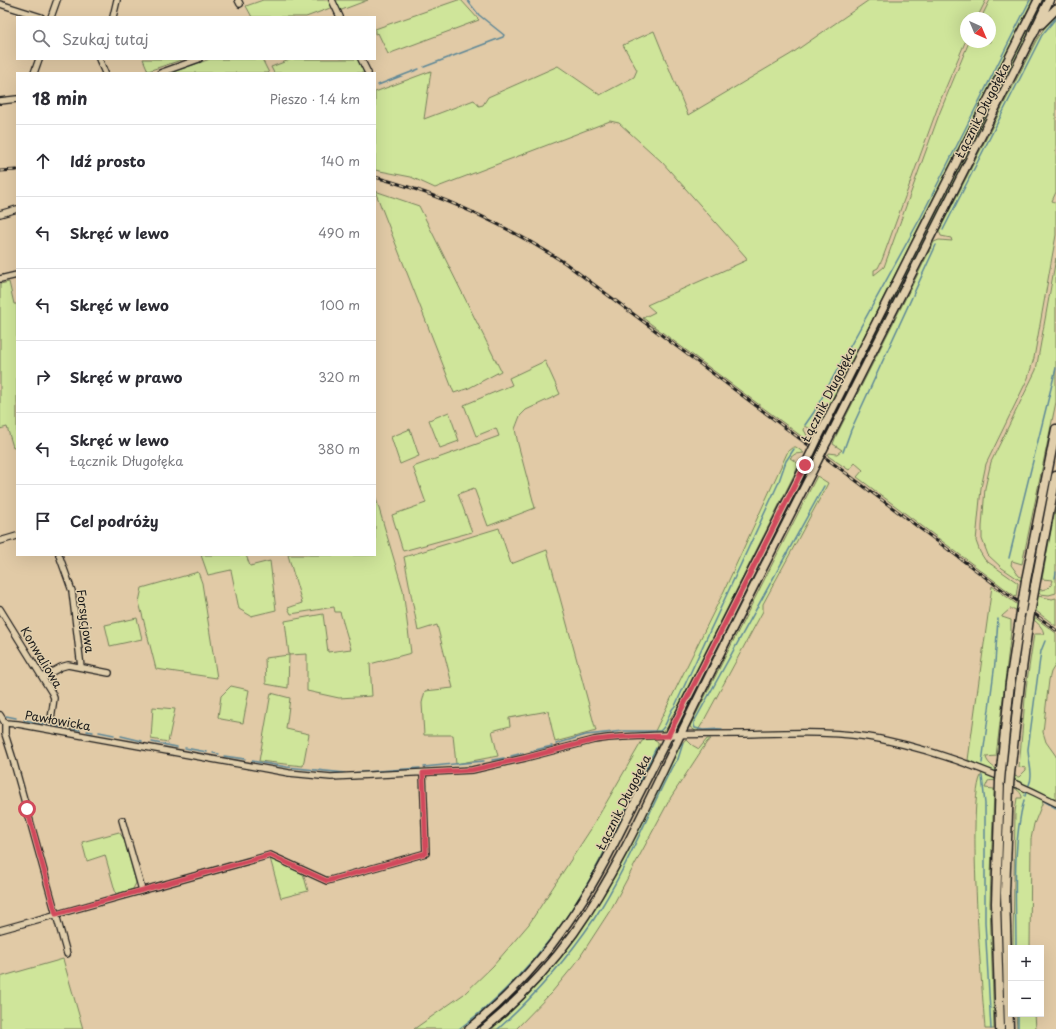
<!DOCTYPE html>
<html lang="pl">
<head>
<meta charset="utf-8">
<style>
  :root { --surface:#fff; --page:#f2f2f3; --text:#2b2b33; --muted:#7c7c81; --line:#e1e1e2 }
  body { margin:0; font-family:"Playpen Sans",sans-serif; background:var(--page); color:var(--text) }
  .controls { position:absolute; right:12px; bottom:12px; display:grid; overflow:hidden; border-radius:0px; box-shadow:0 4px 16px #0002 }
  .controls button { width:36px; height:36px; display:grid; place-items:center; padding:0; border:0; border-bottom:1px solid var(--line); background:var(--surface); color:var(--text); font:20px sans-serif }
  .compass { position:absolute; left:960px; top:12px; width:36px; height:36px; border-radius:50%; background:var(--surface); box-shadow:0 4px 16px #0002; rotate:136deg }
  .stop { position:absolute; width:12px; height:12px; margin:-9px; border:3px solid #d1495b; border-radius:50%; background:#fff }
  .stop.end { background:#d1495b; border-color:#fff; box-shadow:0 1px 4px #0008 }
  .list { margin:0; padding:0; list-style:none }
  h2 { display:flex; justify-content:space-between; align-items:center; height:52px; margin:0; padding:0 16px; font-size:17px }
  h2 small { font-size:13px; font-weight:400; color:var(--muted) }
  .list li { display:grid; grid-template-columns:26px 1fr auto; gap:12px; align-items:center; box-sizing:border-box; height:72px; padding:0 16px; border-top:1px solid var(--line) }
  .list b { display:block; font-size:15px; white-space:nowrap }
  .list p { margin:0; font-size:13px; white-space:nowrap; color:var(--muted) }
  .list em { font-size:13px; font-style:normal; color:var(--muted) }
  .icon { flex:none; width:22px; height:22px; fill:none; stroke:currentColor; stroke-width:2; stroke-linecap:round; stroke-linejoin:round }
  .map { position:relative; flex:none; width:1056px; height:1029px; overflow:hidden }
  .search { position:absolute; background:var(--surface); box-shadow:0 4px 16px #0002; left:16px; top:16px; width:360px; height:44px; display:flex; align-items:center; gap:10px; box-sizing:border-box; padding:0 14px; border-radius:0px; color:var(--muted); font-size:15px }
  .panel { position:absolute; background:var(--surface); box-shadow:0 4px 16px #0002; left:16px; top:72px; width:360px; height:484px; border-radius:0px }
  .map>svg:first-child { display:block }
  .green { fill:#cfe59a; stroke:#76805b; fill-rule:evenodd }
  .lines { fill:none; stroke-linecap:round; stroke-linejoin:round }
  .stream { stroke:#5d8797; stroke-width:1.5 }
  .minor-casing { stroke:#1c1c1c; stroke-width:8 }
  .major-casing { stroke:#1c1c1c; stroke-width:10 }
  .highway-casing { stroke:#1c1c1c; stroke-width:11 }
  .minor { stroke:#e0ceab; stroke-width:5.5 }
  .major { stroke:#e0ceab; stroke-width:7 }
  .highway { stroke:#e0ceab; stroke-width:8 }
  .rail-casing { stroke:#1c1c1c; stroke-width:3 }
  .rail { stroke:#e0ceab; stroke-width:1.5; stroke-dasharray:4.5; stroke-linecap:butt }
  .major-bridge-casing { stroke:#1c1c1c; stroke-width:10; stroke-linecap:butt }
  .highway-bridge-casing { stroke:#1c1c1c; stroke-width:11; stroke-linecap:butt }
  .major-bridge { stroke:#e0ceab; stroke-width:7 }
  .highway-bridge { stroke:#e0ceab; stroke-width:8 }
  .route { stroke:#d1495b; stroke-width:5 }
  .labels { text-anchor:middle; dominant-baseline:central; stroke-width:3; stroke-linejoin:round; paint-order:stroke }
  .street-label { font-size:12px; fill:#1c1c1c; stroke:#e0ceab }
</style>
</head>
<body>
<div class="map">
<svg width="1056" height="1029" viewBox="0 0 1056 1029">
  <rect width="100%" height="100%" fill="#e1caa6"/>
  <filter id="ink" filterUnits="userSpaceOnUse"><feTurbulence type="fractalNoise" baseFrequency=".025" numOctaves="2"/><feDisplacementMap in="SourceGraphic" scale="8" xChannelSelector="R" yChannelSelector="G"/><feConvolveMatrix kernelMatrix="1 2 1 2 8 2 1 2 1" color-interpolation-filters="sRGB"/></filter>
  <g filter="url(#ink)">
    <path class="green" d="M263,0h66l4,7 -27,10h-54l-6,-11z
      M334,0h34l-29,11z
      M458,0h3l18,20 -91,34 -10,-21 -3,1v-5z
      M869,0h117l-9,18h-11v22l-26,61 -58,159 -4,8 -4,2v5l10,-8 56,-155 29,-70h21v-24h-9l9,-18h43l-213,424h-1l-4,7 -10,-5 -1,4 6,11 -1,1 -166,-124 12,-6 -8,-7 100,-45 -1,-3 -84,-95 -43,-39 -9,-2 -175,67 -24,-11 -36,-7v-78l56,-21 -7,48 50,-19 5,6 4,-1 5,-8 70,-31 42,29 34,-18 3,-7 -14,-25 31,-14 34,84 103,-61z
      M1042,0h4l-222,441 -3,-2z
      M1056,15v177l-4,9 4,2v32l-22,123 -6,20 -42,86 -5,24 -5,53 4,11 5,8 33,23 -2,14 -159,-120 6,-7 -8,-7 -6,7 -21,-14 1,-3 8,1 5,-4 -9,-6 3,-8 98,-194 5,-2 13,1 -1,-3 -10,-2 -2,-5 97,-190 11,-17z
      M143,59h41l-36,12z
      M210,59h52l7,14h-99z
      M292,59h66l6,14h-90l-3,-6z
      M375,191l44,15 82,165 -32,17 -15,5z
      M1056,258v144l-34,162 -10,-3 -1,4 8,11 22,14c6,-1 11,-3 12,-10l-11,-1 14,-75v89l-7,2 -9,-1 -38,-26 -14,-13 -6,-16v-12l3,-39 6,-26 45,-92z
      M9,282l5,22h3v142l-4,1 -6,-20 -7,2v-145z
      M545,361l15,33 -34,16 -6,6 -5,13 3,15 17,64 -47,18 -14,-38 -16,6 14,38 -69,19 -11,-36 34,-12 -13,-36 86,-31 -3,-8 -20,8 -12,-31 48,-20 -3,-7z
      M449,412l10,29 -19,7 -11,-28z
      M410,429l9,27 -19,8 -9,-27z
      M793,447h3l8,6 -9,1 -5,4 9,6 -3,7 -120,240c-11,9 -2,21 -22,22l70,-142 64,-140z
      M808,467l2,1 -128,253z
      M817,476l11,7 -3,6 -62,115v7l-61,113 -5,8 -7,-5 1,-3z
      M375,495l28,95 8,63 -41,11 2,32 -33,2 -32,-7v-37l-18,1 -1,33 -22,-4 -1,-26 24,-3 -4,-34 38,-7 5,38 23,-3 -11,-37h-5l-1,-5 -43,7 -3,-6 14,-5 -14,-48h87z
      M499,528l12,36 36,-14 49,181 -41,11 -7,-31 -39,7 1,8 -18,5 6,25 -42,8 -3,-29h-29l-2,-32 3,-12 28,-3 -16,-63 -19,6 -14,-74z
      M201,555h45l4,11 20,-5 6,49 -25,6 -12,-7 -8,-39 -23,5z
      M198,572l4,11 15,95 -61,-9 -17,-67 3,-14z
      M992,586l64,47v31l-5,8 -2,8 -6,52 3,10 10,14v42h-3l-85,-38zM1010,609h4c10,6 28,12 30,25h-10l-8,54 -7,79 7,1v2l-7,7c-10,-1 -31,-9 -33,-20l10,-1 15,-125v-11l-9,-3v-1z
      M1038,596l14,3 4,-1v28l-20,-15z
      M137,618l5,21 -32,7 -5,-21z
      M231,686l18,4 -6,33 -22,-4 -3,-2 3,-21z
      M271,693l19,5 -4,31 23,5 -6,32 -44,-5z
      M153,707l22,2 -7,33 -17,-3z
      M648,739h6l4,3v6l-76,146 -14,23 -37,48 -37,38 -32,26h-48l50,-35 29,-28 36,-42 62,-95 51,-88z
      M686,739l6,6 7,4 8,-10h4l-4,3 -36,55 -60,112 -35,54 -24,29 -36,37h-24c90,-77 136,-177 186,-281z
      M984,772l60,27 -10,25 -3,15 -1,109h-17l2,-136 2,-14h5c1,-10 -26,-20 -34,-17l-3,7 9,1 -4,114 4,126h-9c-2,-31 -21,-247 -1,-257z
      M119,832l5,7 12,44 -3,6 -17,5 -11,-39 -18,6 -5,-19z
      M270,858l33,15 5,18 -27,7z
      M63,959l20,70h-83v-52z
      M1016,1014h19l1,15h-19z"/>
    <g class="lines">
      <path class="stream" d="M424,67l79,-30 1,-2 -25,-20 -12,-15
        M378,85l41,-16
        M943,230l99,-195 14,-17
        M805,425l9,-13 107,-195 109,-217
        M843,452l8,-22 85,-185
        M1009,558l47,-190
        M1055,578l1,-6
        M6,716l10,2
        M24,720l39,7
        M69,728l11,2
        M722,729l-19,1 -8,-2 -1,-3v-3l130,-236
        M87,731l6,1
        M99,732l15,3
        M121,736l21,5
        M152,742l25,5
        M556,744l30,-9 37,-4h37c9,-6 7,-18 15,-25l103,-222 8,-23 8,-12
        M185,748l22,4
        M531,751l21,-5
        M213,753l6,1
        M224,756l21,3
        M511,756l12,-3
        M492,760l12,-2
        M252,761l35,6 58,6
        M982,763l13,-100 3,-44
        M424,767l60,-6
        M350,773l70,-5
        M982,776l3,28v118l6,107
        M1029,785c5,-10 -1,-25 -1,-36l13,-98 4,-10
        M1025,796l1,-4
        M1044,801l12,7
        M1016,948c0,-46 -4,-103 8,-148
        M1018,1014v15
        M459,1029c39,-29 73,-65 102,-104 38,-53 65,-118 95,-177
        M498,1029c37,-33 68,-69 96,-110 31,-47 52,-101 78,-152l6,-8 5,-16"/>
      <g class="minor-casing">
        <path id="minor" d="M238,0l2,4
          M332,0l8,17
          M0,4l41,13
          M51,17l6,-17
          M113,17l4,-17
          M99,59l6,14
          M361,59l7,14
          M34,73l5,-14
          M160,73l39,-14
          M0,101l17,-2
          M0,214l17,-5
          M0,279l17,-4
          M0,541l17,-5
          M59,555l13,36 9,76
          M0,609l52,84 2,5 -3,21
          M43,677l18,-10 7,-2 41,8
          M0,715l5,8
          M5,723l13,1 271,49 42,4 141,-7 53,-12 69,-18 14,-2c44,-3 89,-4 133,-4 46,-1 94,-4 139,5 63,13 119,35 176,64
          M5,723v11l7,22 55,198
          M122,820l20,70
          M0,930l270,-75 57,26 99,-28 -3,-80"/>
      </g>
      <g class="major-casing">
        <path id="major" d="M818,438l220,-438
          M827,442l206,-408
          M469,1029c64,-52 107,-110 144,-183l192,-381
          M484,1029c34,-28 64,-60 90,-96 46,-65 79,-143 114,-214 40,-83 83,-166 125,-249"/>
      </g>
      <g class="highway-casing">
        <path id="highway" d="M1041,24l15,-15
          M1033,34l16,-34
          M1026,580l30,-151
          M1035,586l21,-110
          M1001,770l9,-87 11,-71
          M1010,774l10,-91 9,-64
          M1000,1029l-4,-126 4,-122
          M1009,1029l-4,-136 4,-107"/>
      </g>
      <use href="#minor" class="minor"/>
      <use href="#major" class="major"/>
      <use href="#highway" class="highway"/>
      <g class="rail-casing">
        <path id="rail" d="M0,171l17,-1
          M375,177c68,18 131,48 190,86l491,367"/>
      </g>
      <use href="#rail" class="rail"/>
      <g class="major-bridge-casing">
        <path id="major-bridge" d="M805,465l13,-27
          M813,470l14,-28"/>
      </g>
      <g class="highway-bridge-casing">
        <path id="highway-bridge" d="M1021,612l5,-32
          M1029,619l6,-33
          M1000,781l1,-11
          M1009,786l1,-12"/>
      </g>
      <use href="#major-bridge" class="major-bridge"/>
      <use href="#highway-bridge" class="highway-bridge"/>
    </g>
  </g>
  <g class="lines" filter="url(#ink)">
    <path class="route" d="M27,809l29,105 214,-59 57,26 99,-28 -3,-80 49,-3 53,-12 69,-18 28,-3 46,-1 137,-271"/>
  </g>
  <g class="labels">
    <g class="street-label">
      <text transform="translate(982 110) rotate(-63)">Łącznik Długołęka</text>
      <text transform="translate(828 394) rotate(-63)">Łącznik Długołęka</text>
      <text transform="translate(86 621) rotate(82)">Forsycjowa</text>
      <text transform="translate(42 657) rotate(59)">Konwaliowa</text>
      <text transform="translate(58 720) rotate(10)">Pawłowicka</text>
      <text transform="translate(623 802) rotate(-63)">Łącznik Długołęka</text>
    </g>
  </g>
</svg>
<div class="controls">
<button>+</button>
<button>−</button>
</div>
<svg class="compass" viewBox="-18 -18 36 36"><path d="M0-13l5 13h-10z" fill="#e53935"/><path d="M0 13l5-13h-10z" fill="#7c7c81"/></svg>
<div class="stop" style="left:27px;top:809px"></div>
<div class="stop end" style="left:805px;top:465px"></div>
<div class="search"><svg class="icon" aria-label="search" viewBox="0 0 24 24"><circle cx="10" cy="10" r="6"/><path d="M15 15l6 6"/></svg>Szukaj tutaj</div>
<section class="panel">
<h2>18 min<small>Pieszo · 1.4 km</small></h2>
<ul class="list">
<li><svg class="icon" aria-label="ahead" viewBox="0 0 24 24"><path d="M12 20V5M6 11l6-6 6 6"/></svg><div><b>Idź prosto</b></div><em>140 m</em></li>
<li><svg class="icon" aria-label="left" viewBox="0 0 24 24"><path d="M17 20v-9H6M10 6l-5 5 5 5"/></svg><div><b>Skręć w lewo</b></div><em>490 m</em></li>
<li><svg class="icon" aria-label="left" viewBox="0 0 24 24"><path d="M17 20v-9H6M10 6l-5 5 5 5"/></svg><div><b>Skręć w lewo</b></div><em>100 m</em></li>
<li><svg class="icon" aria-label="right" viewBox="0 0 24 24"><path d="M7 20v-9h11M14 6l5 5-5 5"/></svg><div><b>Skręć w prawo</b></div><em>320 m</em></li>
<li><svg class="icon" aria-label="left" viewBox="0 0 24 24"><path d="M17 20v-9H6M10 6l-5 5 5 5"/></svg><div><b>Skręć w lewo</b><p>Łącznik Długołęka</p></div><em>380 m</em></li>
<li><svg class="icon" aria-label="arrive" viewBox="0 0 24 24"><path d="M6 21V4h12l-3 4 3 4H6"/></svg><div><b>Cel podróży</b></div></li>
</ul>
</section>
</div>
</body>
</html>
